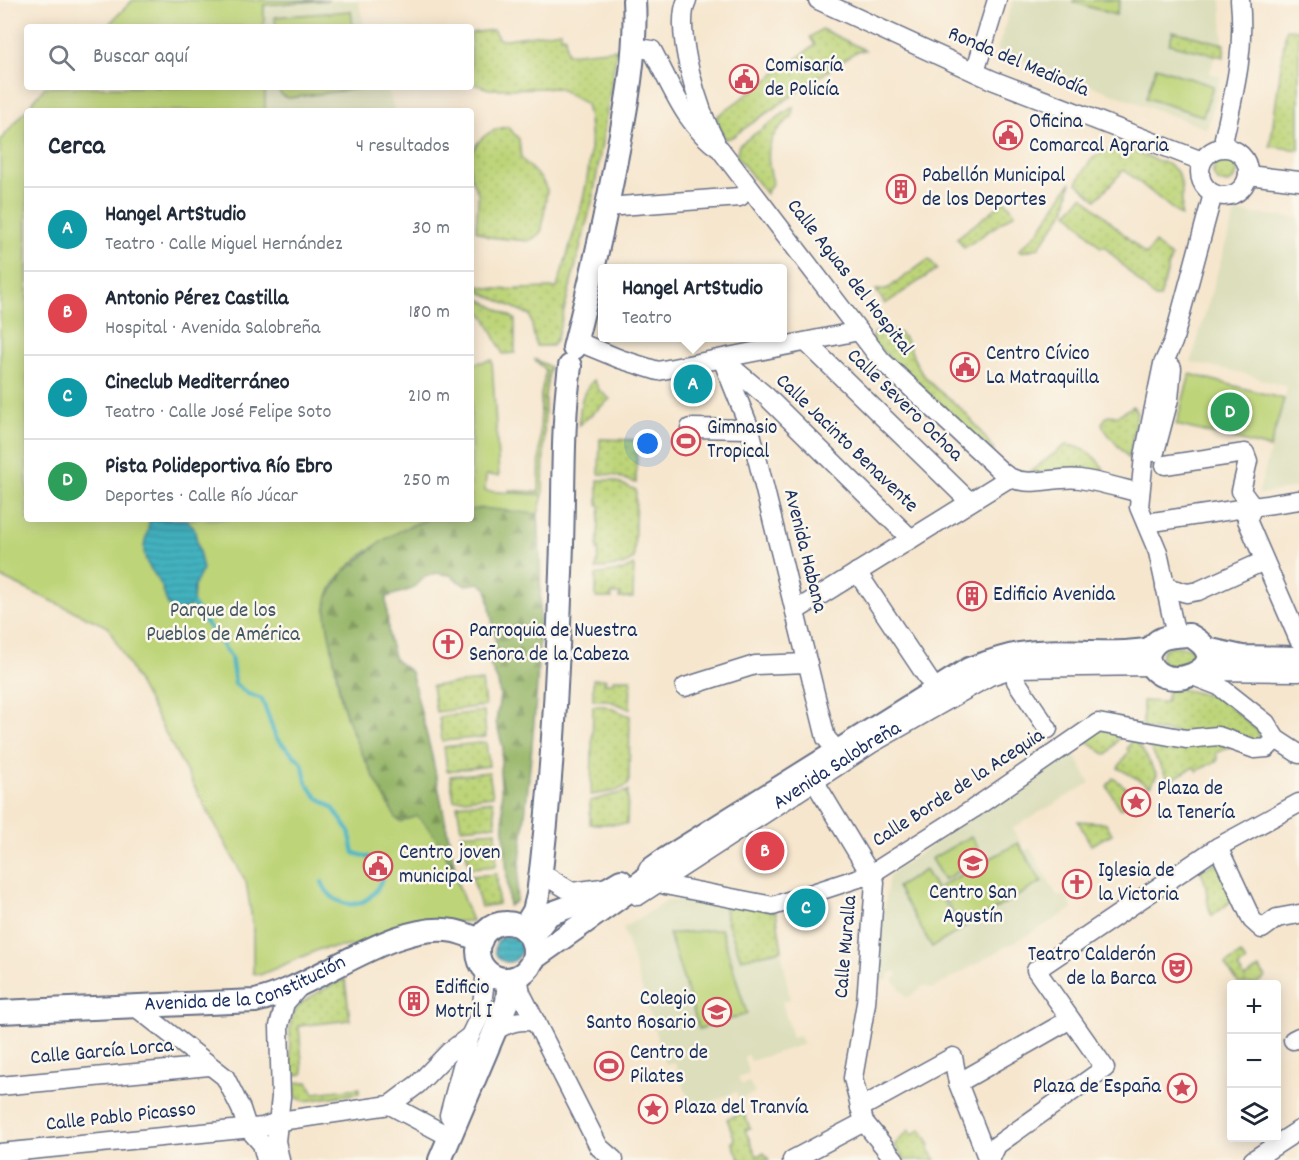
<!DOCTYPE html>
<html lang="es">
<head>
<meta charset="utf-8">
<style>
  :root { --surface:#fff; --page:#f2f2f3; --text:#1f2937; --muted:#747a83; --line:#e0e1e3; --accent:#1a73e8 }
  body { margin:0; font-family:Dekko,sans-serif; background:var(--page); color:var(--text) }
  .controls { position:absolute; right:18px; bottom:18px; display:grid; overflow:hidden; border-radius:6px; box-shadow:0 3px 15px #0003 }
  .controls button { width:54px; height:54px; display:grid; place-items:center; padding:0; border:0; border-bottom:2px solid var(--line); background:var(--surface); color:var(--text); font:30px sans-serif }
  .you { position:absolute; left:648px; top:444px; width:21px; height:21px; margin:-15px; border:4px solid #fff; border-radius:50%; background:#1a73e8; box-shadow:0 0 0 9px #1a73e833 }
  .badge { display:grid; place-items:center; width:39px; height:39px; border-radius:50%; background:var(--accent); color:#fff; font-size:20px; font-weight:700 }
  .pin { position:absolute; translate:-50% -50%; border:3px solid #fff; box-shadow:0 2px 6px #0006 }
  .popup { position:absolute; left:598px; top:264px; width:189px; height:78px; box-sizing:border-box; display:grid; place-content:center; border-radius:6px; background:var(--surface); filter:drop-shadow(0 2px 4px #0005); font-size:20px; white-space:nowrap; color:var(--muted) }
  .popup b { font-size:22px; color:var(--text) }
  .popup::after { content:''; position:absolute; left:50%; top:100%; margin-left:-12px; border:12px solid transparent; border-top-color:var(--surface) }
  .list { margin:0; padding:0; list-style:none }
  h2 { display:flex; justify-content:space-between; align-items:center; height:78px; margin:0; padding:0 24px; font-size:26px }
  h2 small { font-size:20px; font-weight:400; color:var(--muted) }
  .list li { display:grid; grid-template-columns:39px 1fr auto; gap:18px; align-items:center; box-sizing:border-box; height:84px; padding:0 24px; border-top:2px solid var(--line) }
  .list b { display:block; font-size:22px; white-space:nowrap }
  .list p { margin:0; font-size:20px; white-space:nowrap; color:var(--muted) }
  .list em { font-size:20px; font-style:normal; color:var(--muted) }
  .icon { flex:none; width:33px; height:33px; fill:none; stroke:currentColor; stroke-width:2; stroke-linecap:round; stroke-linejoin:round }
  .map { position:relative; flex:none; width:1299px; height:1160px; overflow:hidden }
  .search { position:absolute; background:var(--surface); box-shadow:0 3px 15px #0003; left:24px; top:24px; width:450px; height:66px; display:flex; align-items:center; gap:15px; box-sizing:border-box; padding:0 21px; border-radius:6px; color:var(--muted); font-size:22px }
  .panel { position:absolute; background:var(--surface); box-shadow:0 3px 15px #0003; left:24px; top:108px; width:450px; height:414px; border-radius:6px }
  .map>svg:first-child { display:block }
  .built { fill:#dcdebc }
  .grass { fill:url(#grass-dots); stroke:#6c826b; stroke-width:1.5 }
  .forest { fill:url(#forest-firs); stroke:#587263; stroke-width:1.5 }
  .park { fill:#bdd478; stroke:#6c826b; stroke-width:1.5 }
  .water { fill:url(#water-rules); stroke:#2f708e; stroke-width:1.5 }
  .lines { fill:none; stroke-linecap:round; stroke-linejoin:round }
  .stream { stroke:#43b2bf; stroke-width:4.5 }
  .minor-casing { stroke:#686f85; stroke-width:21 }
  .major-casing { stroke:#686f85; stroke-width:26 }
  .minor { stroke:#fff; stroke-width:18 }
  .major { stroke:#fff; stroke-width:22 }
  .labels { text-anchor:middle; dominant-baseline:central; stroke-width:5; stroke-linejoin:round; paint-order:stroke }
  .street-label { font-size:21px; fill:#1b2f5e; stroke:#fbf7ec }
  .poi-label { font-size:21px; fill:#1b2f5e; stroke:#fbf7ec; text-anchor:start }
  .park-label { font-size:21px; fill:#445864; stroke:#fbf7ec }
</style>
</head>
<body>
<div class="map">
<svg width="1299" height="1160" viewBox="0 0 1299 1160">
  <defs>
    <pattern id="grass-dots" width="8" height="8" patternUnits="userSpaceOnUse" patternTransform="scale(1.5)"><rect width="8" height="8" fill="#bdd478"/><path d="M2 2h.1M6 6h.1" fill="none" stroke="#a2b66a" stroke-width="1.8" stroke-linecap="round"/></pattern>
    <pattern id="forest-firs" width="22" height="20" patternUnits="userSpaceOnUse" patternTransform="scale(1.5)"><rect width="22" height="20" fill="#96b668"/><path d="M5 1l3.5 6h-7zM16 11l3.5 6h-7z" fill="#7a9459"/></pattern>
    <pattern id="water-rules" width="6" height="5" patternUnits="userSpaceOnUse" patternTransform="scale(1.5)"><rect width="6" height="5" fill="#43b2bf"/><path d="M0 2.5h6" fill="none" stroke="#37919e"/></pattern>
  </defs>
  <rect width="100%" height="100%" fill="#fbf7ec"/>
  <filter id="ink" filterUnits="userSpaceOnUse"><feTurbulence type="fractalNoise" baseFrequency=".0167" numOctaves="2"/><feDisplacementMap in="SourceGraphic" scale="12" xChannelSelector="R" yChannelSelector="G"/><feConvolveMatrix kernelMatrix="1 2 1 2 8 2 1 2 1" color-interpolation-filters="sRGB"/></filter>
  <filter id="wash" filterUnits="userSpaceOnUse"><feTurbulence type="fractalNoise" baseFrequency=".008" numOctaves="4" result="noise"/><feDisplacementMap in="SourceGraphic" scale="24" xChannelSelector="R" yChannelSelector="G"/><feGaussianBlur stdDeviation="1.35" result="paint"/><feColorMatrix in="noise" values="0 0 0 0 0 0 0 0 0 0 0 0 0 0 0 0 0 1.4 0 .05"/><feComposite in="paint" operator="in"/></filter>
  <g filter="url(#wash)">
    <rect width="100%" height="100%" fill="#f6e6ce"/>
    <path class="built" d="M329,0h29l7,27h-101l-1,-22z
      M1013,0h208l3,57 -9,-1 -5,17 11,3 -14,53 -210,-79z
      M265,87h117l7,5 6,19h-130z
      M1235,212l64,6v269l-41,8 29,-108 -45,-14 -51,-11z
      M1071,748l19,35 -77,45 12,22 5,-2 27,47 10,2 6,12 -141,80 -8,-3 -17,12 -14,-18 5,-5 -3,-4 -6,3 -1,6 -14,1 15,-106z
      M709,899l16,3 55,41 10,56 -8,3 10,36 6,-2 6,8 -53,17 -3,-6 -4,1 5,17 -11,5 4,7 7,-3 6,11 -16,6 -3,-7 -43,18 -19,-48 -9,2 -42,-136 43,-27z"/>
    <path class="grass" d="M822,29l43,21 -11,3 -122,84 -8,2 -8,-22 99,-72 -5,-8z
      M1286,29l13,1v120l-29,-4z
      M493,30l7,10 61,-9v6l4,-1 2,18 50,-5 -24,149 -36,140 -5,8h-16l-6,-31 -50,-23 -1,-6c22,7 53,1 78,2 17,-58 44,-124 29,-184l-28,-16 -69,1 -18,-6v-50z
      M1173,31l51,13v13l-55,-13z
      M793,107l-1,10c-25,17 -28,37 -19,65l-7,12 -30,-39 3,-10z
      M508,127l11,12 2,19 21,22 5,10 -5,40 -4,6 -10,5 -40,-4 -12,-7c0,-10 3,-29 2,-37 -1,-4 -5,-8 -6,-13 -9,-27 9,-50 36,-53z
      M1125,148c46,22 62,7 56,68l-57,-46 -28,30 -19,-17c14,-26 18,-33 48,-35z
      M1213 171a12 12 0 1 1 24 0a12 12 0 1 1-24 0Z
      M1071,182l-6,29 -27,37 -17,4 -2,-2 19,-18z
      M1083,196l63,59 9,-12 16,14 -11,41h-5l-51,-52 -3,2 -33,-36z
      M1003,198l12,15 -51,35 -7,-10 43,-33z
      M929,259l8,10 -52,35 -9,-14h10z
      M478,298l37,21v34l-12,1 -18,-37 -12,-13z
      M888,329c23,3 21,25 32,41 10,16 24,24 38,36 14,13 25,28 36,44l-3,2 -118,-110 -1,-4 3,-5z
      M534,359l16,8 -5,28 -2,100 -34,-3v-2l30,2 2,-98 5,-23z
      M594,380l5,10 11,9 -31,26c1,-17 1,-33 15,-45z
      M1133,406l4,7 -8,46c-7,-10 -26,-27 -27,-36l6,-8 9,1z
      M600,439l37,1 -1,43 -23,-8 -14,-1z
      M1066,445c17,1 28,9 37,23l-1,5h-74z
      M598,480h14l24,10 -2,69 -11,6 -27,4 3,-20 -2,1 3,-45h-2z
      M634,565l-1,33h-14l2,-4h-10l1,4h-16v-23l28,-5z
      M1170,646l23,2 4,11c-10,8 -22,10 -34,4l-2,-7 3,-7z
      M593,679h13l-2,4h10l-1,-4h18l-1,30 -23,-9h-14z
      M482,681l3,25 -49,6 -4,-26z
      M1169,686l50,12 39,33 2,9 -2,2 -115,-13v-28l23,1z
      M593,706h12l25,10 -1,64 -1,5 -12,6 -25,4z
      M484,711l2,26 -44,4 -3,-24z
      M1102,729c37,8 37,15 55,46l-7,11 -32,-18 11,-17 -2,-2 4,-7 -10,-7 -14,20 -20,-13 1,-9z
      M1152,741l65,1 13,5 -14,6 2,7 -21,11 -3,-4 -25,14 -20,-35z
      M486,742l3,24 -42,5 -3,-24z
      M489,772l4,24 -39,4 -4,-24z
      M1113,778l28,20 -21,11 -13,-23z
      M628,791l-1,33h-37v-23z
      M493,801l3,24 -35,3 -4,-23z
      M1078,821l28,2 6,11 -21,11z
      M496,831v35l-26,2 -9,-34z
      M1219,861l19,35 -26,20c-8,-15 -2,-30 -12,-45z
      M497,874l1,30 -17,3 -9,-31z
      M725,902l51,10 6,38 -41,9 -15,-41z
      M1241,954l5,8 -8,6 7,10 14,-10 7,9 -9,7h-18l-14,-19z
      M345,979l5,41 -51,6 4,48 -11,2c-5,-66 -8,-68 53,-97z
      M308,1082l6,11 45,-5v5l-54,8 -8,-3 -5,-15z
      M743,1112l7,16 -5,2 12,26 7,-3 5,7h-29l-8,-18 3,-2 -8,-21z
      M921,1129l9,16 -2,3 8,12h-31l-11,-15 15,-15 4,5z"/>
    <path class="forest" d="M482,508l56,6c9,129 -9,259 -22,387l-7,5 -9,-136 3,-22 -7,-26 4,-26 -2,-14 -11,-24 8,-5 1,-9 -9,-55 -8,-6 -15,2 -14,-10 -14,-2 -11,4 -13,12 -26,8 3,43 6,20 16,12 21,84 28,137 -15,-43 -49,-31 -39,-75 -15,-42 -16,-86 1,-18 17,-26 38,-31 20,-12 27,-10h42v-9z"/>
    <path class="park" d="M133,0h196l-65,5v22h-158z
      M1074,0h46l-4,15 -43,-13z
      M351,11l2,16h-77l-1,-10z
      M1156,67l57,19 -10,30 -57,-18z
      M45,87h220v24h-238v408h402c-32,9 -93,46 -102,80 -4,14 2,32 4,45 4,20 6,40 11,59 11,41 35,78 54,116l5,3 16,-6c31,28 39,67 55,105l-43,2 -67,22 -42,4 -60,26 -7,-2v-47l-7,-44 -138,-255 -108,-50v-436z
      M277,87h84v1l-72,10 -7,-2z
      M492,360l7,116 -13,-1 -1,16 58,4 -5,19 -56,-6 -11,2v-146z
      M1190,374l94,25 -14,49 -94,-23z
      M971,836l12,21 -39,23 -13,-21z
      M1018,843l24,39 -80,46 -23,-41z
      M925,870l36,60 -29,17 -35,-60z
      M721,929l26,85 -48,15 -30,-95z"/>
    <path class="water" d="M149,519h37l8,8 9,42 -9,18 -1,18c-30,14 -24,-4 -33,-22 -6,-12 -15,-17 -16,-32 -1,-11 6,-21 5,-32z
      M495 949a13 13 0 1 1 26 0a13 13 0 1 1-26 0Z"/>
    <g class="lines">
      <path class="stream" d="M193,605l38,52 4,27 13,10 14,5 14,39 26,25 5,21 10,13 16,11 16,23 5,22 34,10c-4,10 -7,22 -14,30 -18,20 -43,11 -52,-11"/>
    </g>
  </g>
  <g filter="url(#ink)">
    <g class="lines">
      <g class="minor-casing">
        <g id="minor">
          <path d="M687,0c-14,29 12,113 28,140"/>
          <path d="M818,0l174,80 210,81"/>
          <path d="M633,47l19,3c19,35 34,77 68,99l161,211 122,113c22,18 52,2 77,6 20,3 40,9 60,14"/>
          <path d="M975,72l22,-72"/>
          <path d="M1225,147l-1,-9c11,-49 21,-87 16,-138"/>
          <circle cx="1224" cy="172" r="24"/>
          <path d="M1248,175l51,6"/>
          <path d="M607,207l133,-10"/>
          <path d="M576,341l44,18 38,12 201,-40"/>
          <path d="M806,342l164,160"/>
          <path d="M722,359l28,70 76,309 7,8 9,3"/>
          <path d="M723,360l43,36 145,143"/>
          <path d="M690,428l60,1"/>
          <path d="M1155,452l14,-53 3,-31"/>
          <path d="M1165,465l80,-12 3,8 -7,30 12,16 -6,13 52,120"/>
          <path d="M1146,523l153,-23"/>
          <path d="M857,572l78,117"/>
          <path d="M1165,587l22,6 11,-2 66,-30"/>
          <path d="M795,611l214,-133"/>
          <path d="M1176,636l-18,-84 -19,-45 5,-51 13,-63 6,-29 10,-22 40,-148"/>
          <path d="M1015,668l1,13 32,48"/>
          <path d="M1200,671l99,1"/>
          <path d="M1193,676l26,10 47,37 10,16 23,15"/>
          <path d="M685,687l70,-22 53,-2"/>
          <path d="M812,769l7,20 56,93 -9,121 -13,75 11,44 31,38"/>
          <path d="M1218,847l34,73 10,9 15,-11 22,-4"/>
          <path d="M541,873l31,19 38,-5"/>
          <path d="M654,874l11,11 108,21 98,-32 102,-65 125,-86 88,16 32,-3 37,13 12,-1 9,-9"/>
          <path id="s1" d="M638,896l233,-152 119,-68 25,-8 136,-2"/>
          <path d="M518,977l3,16 78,154 15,13"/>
          <path d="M133,1005l92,72 16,32 6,18 15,17 4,16"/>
          <path d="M496,1030c14,-8 24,-11 40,-8"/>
          <path d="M1293,1040l6,-3"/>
          <path d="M958,1083l111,-63"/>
          <path d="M0,1086l209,-20"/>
          <path d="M390,1105l60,32"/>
          <path d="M860,1108l93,-51 5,26 30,77"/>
          <path d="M453,1121l-4,-6 21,-79 11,-23 5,-42"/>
          <path d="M0,1153l263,-26 17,-6 110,-16 28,-21 31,-32 21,-16"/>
          <path d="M280,1160l-4,-19 5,-44 -2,-71 6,-23 15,-17"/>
          <path d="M792,1160l72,-38"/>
          <path d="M990,1160l7,-15 108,-77 -69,-98 182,-123 81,-44"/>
          <path d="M1253,1160l46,-30"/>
        </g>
      </g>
      <g class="major-casing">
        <g id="major">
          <path d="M574,348c16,-64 31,-128 43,-193 10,-50 20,-104 17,-155"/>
          <path d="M1189,635c59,32 -37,67 -41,20 7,-20 23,-19 41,-20z"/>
          <path d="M1206,649l36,8 57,1"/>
          <circle cx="506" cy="951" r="28"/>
          <path d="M523,929l11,-18 4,-16c15,-116 20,-234 24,-351 2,-60 0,-119 8,-178"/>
          <path d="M531,937l18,-23 42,-15 30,-18"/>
          <path d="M533,959l114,-81 3,-8 14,-10 305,-191c17,-6 32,-12 50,-15 43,-7 87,3 131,-5"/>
          <path id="s2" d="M0,1012l255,-11c60,-13 140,-82 199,-70 9,2 18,6 27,9"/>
          <path d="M440,1160l67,-158 2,-23"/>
        </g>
      </g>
      <use href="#minor" class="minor"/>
      <use href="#major" class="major"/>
    </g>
  </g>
  <defs>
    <g id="civic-ring" transform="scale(1.5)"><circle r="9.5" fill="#fbf7ec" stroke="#d1495b" stroke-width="1.5"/><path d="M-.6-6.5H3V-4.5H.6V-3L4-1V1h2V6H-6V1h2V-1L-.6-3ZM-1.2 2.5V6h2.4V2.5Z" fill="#d1495b"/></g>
    <g id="building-ring" transform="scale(1.5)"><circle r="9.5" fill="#fbf7ec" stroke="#d1495b" stroke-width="1.5"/><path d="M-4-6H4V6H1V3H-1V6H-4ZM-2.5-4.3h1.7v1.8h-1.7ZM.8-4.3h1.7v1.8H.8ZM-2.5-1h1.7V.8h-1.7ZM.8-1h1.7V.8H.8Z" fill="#d1495b"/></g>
    <g id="stadium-ring" transform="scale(1.5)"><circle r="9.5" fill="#fbf7ec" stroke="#d1495b" stroke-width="1.5"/><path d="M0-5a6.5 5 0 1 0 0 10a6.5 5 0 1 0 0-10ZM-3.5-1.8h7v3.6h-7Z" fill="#d1495b"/></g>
    <g id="church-ring" transform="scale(1.5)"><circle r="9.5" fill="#fbf7ec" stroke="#d1495b" stroke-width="1.5"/><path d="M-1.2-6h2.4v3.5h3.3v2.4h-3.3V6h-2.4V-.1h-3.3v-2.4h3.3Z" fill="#d1495b"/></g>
    <g id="sight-ring" transform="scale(1.5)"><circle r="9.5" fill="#fbf7ec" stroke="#d1495b" stroke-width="1.5"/><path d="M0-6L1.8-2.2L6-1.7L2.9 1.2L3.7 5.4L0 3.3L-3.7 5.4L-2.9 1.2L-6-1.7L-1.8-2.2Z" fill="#d1495b"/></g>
    <g id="school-ring" transform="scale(1.5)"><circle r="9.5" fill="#fbf7ec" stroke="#d1495b" stroke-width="1.5"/><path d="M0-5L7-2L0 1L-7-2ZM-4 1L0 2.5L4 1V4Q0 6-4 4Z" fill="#d1495b"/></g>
    <g id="theatre-ring" transform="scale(1.5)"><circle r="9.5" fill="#fbf7ec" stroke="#d1495b" stroke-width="1.5"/><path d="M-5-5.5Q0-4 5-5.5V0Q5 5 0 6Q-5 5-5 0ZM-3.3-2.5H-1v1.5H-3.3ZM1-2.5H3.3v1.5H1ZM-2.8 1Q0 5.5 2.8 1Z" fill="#d1495b"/></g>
  </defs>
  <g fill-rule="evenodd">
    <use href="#civic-ring" x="744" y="79"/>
    <use href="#civic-ring" x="1008" y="135"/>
    <use href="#building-ring" x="901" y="189"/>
    <use href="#civic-ring" x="965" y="367"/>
    <use href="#stadium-ring" x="686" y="441"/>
    <use href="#building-ring" x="972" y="596"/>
    <use href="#church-ring" x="448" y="644"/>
    <use href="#sight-ring" x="1136" y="802"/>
    <use href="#school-ring" x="973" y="863"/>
    <use href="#civic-ring" x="378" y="866"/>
    <use href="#church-ring" x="1077" y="884"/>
    <use href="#theatre-ring" x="1177" y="968"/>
    <use href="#building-ring" x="414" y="1001"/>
    <use href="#school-ring" x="717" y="1012"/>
    <use href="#stadium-ring" x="609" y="1066"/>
    <use href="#sight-ring" x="1182" y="1088"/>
    <use href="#sight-ring" x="653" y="1109"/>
  </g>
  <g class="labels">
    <g class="street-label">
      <text transform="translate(1018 63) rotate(23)">Ronda del Mediodía</text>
      <text transform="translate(849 278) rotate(52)">Calle Aguas del Hospital</text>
      <text transform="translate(904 406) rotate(44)">Calle Severo Ochoa</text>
      <text transform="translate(846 444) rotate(44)">Calle Jacinto Benavente</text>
      <text transform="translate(804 551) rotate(76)">Avenida Habana</text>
      <text stroke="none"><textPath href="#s1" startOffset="238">Avenida Salobreña</textPath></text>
      <text transform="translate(959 789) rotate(-33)">Calle Borde de la Acequia</text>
      <text transform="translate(847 947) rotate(-85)">Calle Muralla</text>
      <text stroke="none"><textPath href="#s2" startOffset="249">Avenida de la Constitución</textPath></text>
      <text transform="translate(102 1053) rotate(-5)">Calle García Lorca</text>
      <text transform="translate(121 1118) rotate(-6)">Calle Pablo Picasso</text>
    </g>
    <g class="poi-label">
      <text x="765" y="67">Comisaría<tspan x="765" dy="24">de Policía</tspan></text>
      <text x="1029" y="123">Oficina<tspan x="1029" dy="24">Comarcal Agraria</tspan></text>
      <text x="922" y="177">Pabellón Municipal<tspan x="922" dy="24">de los Deportes</tspan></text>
      <text x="986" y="355">Centro Cívico<tspan x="986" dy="24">La Matraquilla</tspan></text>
      <text x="707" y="429">Gimnasio<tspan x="707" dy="24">Tropical</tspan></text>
      <text x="993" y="596">Edificio Avenida</text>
      <text x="469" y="632">Parroquia de Nuestra<tspan x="469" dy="24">Señora de la Cabeza</tspan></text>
      <text x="1157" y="790">Plaza de<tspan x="1157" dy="24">la Tenería</tspan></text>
      <text x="399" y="854">Centro joven<tspan x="399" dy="24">municipal</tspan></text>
      <text x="1098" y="872">Iglesia de<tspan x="1098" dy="24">la Victoria</tspan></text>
      <text x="973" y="894" text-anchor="middle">Centro San<tspan x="973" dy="24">Agustín</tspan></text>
      <text x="1156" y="956" text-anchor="end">Teatro Calderón<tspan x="1156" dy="24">de la Barca</tspan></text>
      <text x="435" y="989">Edificio<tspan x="435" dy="24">Motril I</tspan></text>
      <text x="696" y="1000" text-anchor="end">Colegio<tspan x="696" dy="24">Santo Rosario</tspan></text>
      <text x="630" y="1054">Centro de<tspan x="630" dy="24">Pilates</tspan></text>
      <text x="1161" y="1088" text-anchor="end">Plaza de España</text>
      <text x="674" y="1109">Plaza del Tranvía</text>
    </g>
    <g class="park-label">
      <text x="223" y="612">Parque de los<tspan x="223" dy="24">Pueblos de América</tspan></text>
    </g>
  </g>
</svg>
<div class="controls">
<button>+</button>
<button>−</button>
<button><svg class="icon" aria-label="layers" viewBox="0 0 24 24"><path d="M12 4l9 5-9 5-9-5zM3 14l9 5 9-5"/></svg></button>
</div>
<div class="you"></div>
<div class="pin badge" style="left:693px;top:384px;background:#0f9aa8">A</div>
<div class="popup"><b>Hangel ArtStudio</b>Teatro</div>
<div class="pin badge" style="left:765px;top:851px;background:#e0444e">B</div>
<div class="pin badge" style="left:806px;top:908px;background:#0f9aa8">C</div>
<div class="pin badge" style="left:1230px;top:412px;background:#2e9e5b">D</div>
<div class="search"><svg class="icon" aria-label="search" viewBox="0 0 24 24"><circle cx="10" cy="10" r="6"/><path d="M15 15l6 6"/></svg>Buscar aquí</div>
<section class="panel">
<h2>Cerca<small>4 resultados</small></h2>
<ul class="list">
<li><span class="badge" style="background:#0f9aa8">A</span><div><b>Hangel ArtStudio</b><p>Teatro · Calle Miguel Hernández</p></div><em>30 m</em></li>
<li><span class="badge" style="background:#e0444e">B</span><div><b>Antonio Pérez Castilla</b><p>Hospital · Avenida Salobreña</p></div><em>180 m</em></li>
<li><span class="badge" style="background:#0f9aa8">C</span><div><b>Cineclub Mediterráneo</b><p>Teatro · Calle José Felipe Soto</p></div><em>210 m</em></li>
<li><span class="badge" style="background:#2e9e5b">D</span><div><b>Pista Polideportiva Río Ebro</b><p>Deportes · Calle Río Júcar</p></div><em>250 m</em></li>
</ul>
</section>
</div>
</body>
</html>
